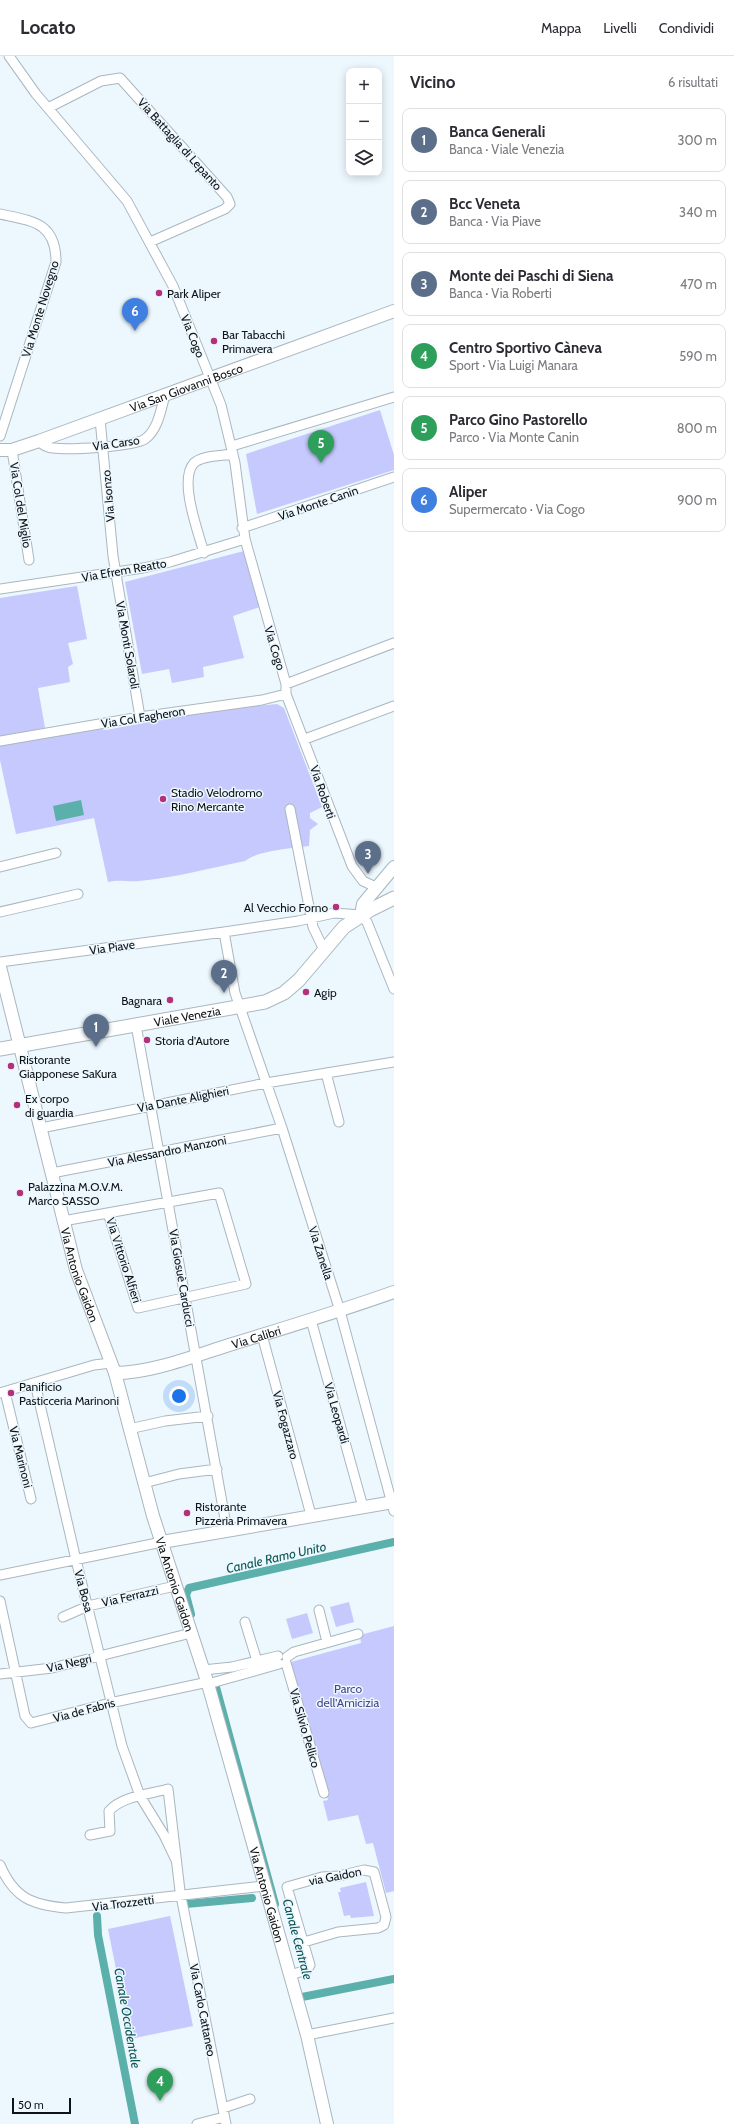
<!DOCTYPE html>
<html lang="it">
<head>
<meta charset="utf-8">
<style>
  :root { --surface:#fff; --page:#f7f7f7; --text:#2b2b33; --muted:#7c7c81; --line:#e1e1e2; --accent:#b45309 }
  body { margin:0; font-family:Cabin,sans-serif; background:var(--page); color:var(--text) }
  .controls { position:absolute; right:12px; top:12px; display:grid; overflow:hidden; border-radius:8px; box-shadow:0 2px 10px #0003 }
  .controls button { width:36px; height:36px; display:grid; place-items:center; padding:0; border:0; border-bottom:1px solid var(--line); background:var(--surface); color:var(--text); font:20px sans-serif }
  .scale { position:absolute; left:12px; bottom:10px; width:59px; box-sizing:border-box; padding-left:4px; border:2px solid #0e1316; border-top:0; font-size:11px; line-height:14px; white-space:nowrap; color:#0e1316; -webkit-text-stroke:3px #ecf7fe; paint-order:stroke }
  .you { position:absolute; left:179px; top:1340px; width:14px; height:14px; margin:-10px; border:3px solid #fff; border-radius:50%; background:#1a73e8; box-shadow:0 0 0 6px #1a73e833 }
  .badge { display:grid; place-items:center; width:26px; height:26px; border-radius:50%; background:var(--accent); color:#fff; font-size:13px; font-weight:700 }
  .pin { position:absolute; translate:-50% -33px; filter:drop-shadow(0 1px 2px #0008) }
  .pin::after { content:''; position:absolute; top:21px; width:14px; height:12px; background:inherit; clip-path:polygon(0 0,100% 0,50% 100%) }
  .list { margin:0; padding:0; list-style:none }
  h2 { display:flex; justify-content:space-between; align-items:center; height:52px; margin:0; padding:0 16px; font-size:17px }
  h2 small { font-size:13px; font-weight:400; color:var(--muted) }
  .list li { display:grid; grid-template-columns:26px 1fr auto; gap:12px; align-items:center; box-sizing:border-box; height:64px; margin:0 8px 8px; padding:0 8px; border:1px solid var(--line); border-radius:8px }
  .list b { display:block; font-size:15px; white-space:nowrap }
  .list p { margin:0; font-size:13px; white-space:nowrap; color:var(--muted) }
  .list em { font-size:13px; font-style:normal; color:var(--muted) }
  .icon { flex:none; width:22px; height:22px; fill:none; stroke:currentColor; stroke-width:2; stroke-linecap:round; stroke-linejoin:round }
  .map { position:relative; flex:none; width:394px; height:2068px; overflow:hidden }
  header { display:flex; align-items:center; gap:24px; box-sizing:border-box; height:56px; padding:0 20px; background:var(--surface); border-bottom:1px solid var(--line) }
  header strong { font-size:19px }
  nav { display:flex; gap:22px; margin-inline-start:auto; font-size:14px }
  main { display:flex }
  aside { flex:1; background:var(--surface) }
  .map>svg:first-child { display:block }
  .green { fill:#c5c9fd }
  .water { fill:#5cb0ab }
  .lines { fill:none; stroke-linecap:round; stroke-linejoin:round }
  .canal { stroke:#5cb0ab; stroke-width:8 }
  .minor-casing { stroke:#aab7bf; stroke-width:11 }
  .tertiary-casing { stroke:#aab7bf; stroke-width:14 }
  .secondary-casing { stroke:#aab7bf; stroke-width:15 }
  .minor { stroke:#fff; stroke-width:9 }
  .tertiary { stroke:#fff; stroke-width:12 }
  .secondary { stroke:#fff; stroke-width:13 }
  .poi-dot { fill:#b3317a; stroke:#ecf7fe; stroke-width:1.5 }
  .labels { text-anchor:middle; dominant-baseline:central; stroke-width:3; stroke-linejoin:round; paint-order:stroke }
  .street-label { font-size:12px; fill:#0e1316; stroke:#ecf7fe }
  .poi-label { font-size:12px; fill:#0e1316; stroke:#ecf7fe; text-anchor:start }
  .park-label { font-size:12px; fill:#48468b; stroke:#ecf7fe }
  .water-label { font-size:13px; font-style:italic; fill:#0d5754; stroke:#ecf7fe }
</style>
</head>
<body>
<header>
<strong>Locato</strong>
<nav><a>Mappa</a><a>Livelli</a><a>Condividi</a></nav>
</header>
<main>
<div class="map">
<svg width="394" height="2068" viewBox="0 0 394 2068">
  <rect width="100%" height="100%" fill="#ecf7fe"/>
  <path class="green" d="M380,354l14,45v15l-137,44 -11,-60z
    M244,495l16,56 -27,9 11,42 -41,9 1,10 -32,6 -3,-14 -27,5 -17,-92z
    M77,530l10,53 -19,4 5,21 -5,3 2,15 -32,6 7,40 -45,9v-139z
    M277,648l7,4 38,99 -12,6v5l8,6 -8,6 -1,16c-16,2 -53,5 -64,15 -35,7 -71,17 -106,20 -11,1 -20,-2 -31,1l-14,-64 -78,16 -16,-74v-18l96,-14 10,2 102,-19z
    M349,1546l5,20 -18,5 -6,-20z
    M307,1557l6,20 -21,6 -6,-20z
    M394,1570v265l-8,2 -13,-50 -7,1 -8,-29 -30,6 -5,-20 5,-1 -37,-138 70,-19 -1,-8z
    M366,1826l8,34 -23,2 -1,-3 -6,1 -6,-24h3l-1,-4z
    M170,1860l23,110 -63,13 -22,-110z"/>
  <path class="water" d="M81,744l3,15 -28,6 -3,-15z"/>
  <g class="lines">
    <path class="canal" d="M191,1558l-5,-19 3,-7 205,-46
      M216,1631l59,217
      M186,1848l66,-6
      M97,1860l1,19 37,189
      M302,1941l92,-18"/>
    <g class="minor-casing">
      <path id="minor" d="M9,0l27,38 91,107 46,85 48,119 14,58 10,76 41,145v10l66,172 11,15 15,7
        M48,52l53,-27 19,-3 107,119 3,7 -5,5 -75,33
        M0,158c32,7 56,8 56,48l-56,174
        M100,363l13,137 27,161
        M39,385c4,4 9,7 14,7 15,2 80,-1 92,-9 13,-9 16,-30 20,-44
        M232,390l162,-49
        M12,394l17,110
        M242,472l152,-51
        M204,497c-5,-19 -26,-73 -10,-90 8,-8 29,-7 39,-9
        M0,533l143,-21 27,-6 75,-23
        M286,628l108,-41
        M305,683l89,-33
        M0,685l140,-24 122,-17 24,-6
        M290,753l23,118 11,23
        M0,811l56,-14
        M0,856l78,-18
        M224,876l11,61 47,135 58,183 54,200
        M0,906l224,-30 74,-11 36,-8 27,2 6,7 27,67
        M136,969l91,505
        M326,1017l13,49
        M41,1072l225,-45 128,-21
        M52,1117l230,-45
        M63,1165l156,-28 27,91 -108,24 -30,-95
        M311,1264l52,187
        M262,1279l49,180
        M35,1327l41,177 46,186 18,50 24,39 12,25
        M5,1336l26,107
        M0,1337l94,-28 17,-2
        M129,1373l36,-8 43,-5
        M144,1427l35,-9 38,-5
        M0,1519l162,-33
        M0,1545l25,115 6,7 79,-20 98,-21
        M319,1554l8,32
        M63,1561l25,-11 87,-20
        M245,1566l12,39
        M287,1601l7,-5 64,-18
        M286,1607l38,130
        M203,1614l29,-3 46,-11
        M0,1618l52,-6 139,-35
        M208,1628l71,-20
        M90,1779l20,-4 -1,-20c13,-15 41,-17 59,-22l12,102 46,233
        M0,1809c14,33 32,40 66,43l198,-22
        M290,1919l17,-5 3,-5 -23,-78 35,-10 17,-1 25,-6 10,2 12,45 -2,8 -6,3 -40,4 -34,10
        M307,1979l87,-17
        M223,2052l27,-9
        M197,2068l27,-7"/>
    </g>
    <g class="tertiary-casing">
      <g id="tertiary">
        <path id="s1" d="M0,394h12l27,-9 355,-130"/>
        <path d="M361,859l2,-11 31,-37"/>
        <path id="s2" d="M0,911l76,303 39,103 38,143 55,168 99,351 20,89"/>
        <path id="s3" d="M115,1317c36,0 79,-17 114,-28 56,-17 111,-34 165,-53"/>
        <path d="M162,1486l232,-40"/>
      </g>
    </g>
    <g class="secondary-casing">
      <g id="secondary">
        <path id="s4" d="M0,993l265,-47 19,-9 15,-13 45,-53 26,-17 24,-12"/>
      </g>
    </g>
    <use href="#minor" class="minor"/>
    <use href="#tertiary" class="tertiary"/>
    <use href="#secondary" class="secondary"/>
  </g>
  <g class="poi-dot">
    <circle cx="159" cy="237" r="4"/>
    <circle cx="214" cy="285" r="4"/>
    <circle cx="163" cy="743" r="4"/>
    <circle cx="336" cy="851" r="4"/>
    <circle cx="306" cy="936" r="4"/>
    <circle cx="170" cy="944" r="4"/>
    <circle cx="147" cy="984" r="4"/>
    <circle cx="11" cy="1010" r="4"/>
    <circle cx="17" cy="1049" r="4"/>
    <circle cx="20" cy="1137" r="4"/>
    <circle cx="11" cy="1337" r="4"/>
    <circle cx="187" cy="1457" r="4"/>
  </g>
  <g class="labels">
    <g class="street-label">
      <text transform="translate(180 88) rotate(48)">Via Battaglia di Lepanto</text>
      <text transform="translate(40 253) rotate(-73)">Via Monte Novegno</text>
      <text transform="translate(193 280) rotate(68)">Via Cogo</text>
      <text stroke="none"><textPath href="#s1" startOffset="197">Via San Giovanni Bosco</textPath></text>
      <text transform="translate(116 387) rotate(-8)">Via Carso</text>
      <text transform="translate(108 440) rotate(-95)">Via Isonzo</text>
      <text transform="translate(318 447) rotate(-19)">Via Monte Canin</text>
      <text transform="translate(21 449) rotate(81)">Via Col del Miglio</text>
      <text transform="translate(124 514) rotate(-10)">Via Efrem Reatto</text>
      <text transform="translate(128 589) rotate(80)">Via Monti Solaroli</text>
      <text transform="translate(275 592) rotate(73)">Via Cogo</text>
      <text transform="translate(143 661) rotate(-9)">Via Col Fagheron</text>
      <text transform="translate(323 736) rotate(71)">Via Roberti</text>
      <text transform="translate(112 891) rotate(-8)">Via Piave</text>
      <text stroke="none"><textPath href="#s4" startOffset="190">Viale Venezia</textPath></text>
      <text transform="translate(183 1043) rotate(-11)">Via Dante Alighieri</text>
      <text transform="translate(167 1095) rotate(-11)">Via Alessandro Manzoni</text>
      <text transform="translate(321 1197) rotate(72)">Via Zanella</text>
      <text transform="translate(124 1204) rotate(72)">Via Vittorio Alfieri</text>
      <text stroke="none"><textPath href="#s2" startOffset="318">Via Antonio Gaidon</textPath></text>
      <text transform="translate(182 1222) rotate(80)">Via Giosuè Carducci</text>
      <text stroke="none"><textPath href="#s3" startOffset="146">Via Calibri</textPath></text>
      <text transform="translate(337 1357) rotate(74)">Via Leopardi</text>
      <text transform="translate(286 1369) rotate(75)">Via Fogazzaro</text>
      <text transform="translate(21 1401) rotate(76)">Via Marinoni</text>
      <text stroke="none"><textPath href="#s2" startOffset="642">Via Antonio Gaidon</textPath></text>
      <text transform="translate(84 1535) rotate(75)">Via Bosa</text>
      <text transform="translate(130 1540) rotate(-13)">Via Ferrazzi</text>
      <text transform="translate(69 1607) rotate(-13)">Via Negri</text>
      <text transform="translate(84 1654) rotate(-15)">Via de Fabris</text>
      <text transform="translate(305 1672) rotate(74)">Via Silvio Pellico</text>
      <text transform="translate(335 1820) rotate(-11)">via Gaidon</text>
      <text stroke="none"><textPath href="#s2" startOffset="966">Via Antonio Gaidon</textPath></text>
      <text transform="translate(123 1847) rotate(-7)">Via Trozzetti</text>
      <text transform="translate(203 1954) rotate(79)">Via Carlo Cattaneo</text>
    </g>
    <g class="poi-label">
      <text x="167" y="237">Park Aliper</text>
      <text x="222" y="278">Bar Tabacchi<tspan x="222" dy="14">Primavera</tspan></text>
      <text x="171" y="736">Stadio Velodromo<tspan x="171" dy="14">Rino Mercante</tspan></text>
      <text x="328" y="851" text-anchor="end">Al Vecchio Forno</text>
      <text x="314" y="936">Agip</text>
      <text x="162" y="944" text-anchor="end">Bagnara</text>
      <text x="155" y="984">Storia d'Autore</text>
      <text x="19" y="1003">Ristorante<tspan x="19" dy="14">Giapponese SaKura</tspan></text>
      <text x="25" y="1042">Ex corpo<tspan x="25" dy="14">di guardia</tspan></text>
      <text x="28" y="1130">Palazzina M.O.V.M.<tspan x="28" dy="14">Marco SASSO</tspan></text>
      <text x="19" y="1330">Panificio<tspan x="19" dy="14">Pasticceria Marinoni</tspan></text>
      <text x="195" y="1450">Ristorante<tspan x="195" dy="14">Pizzeria Primavera</tspan></text>
    </g>
    <g class="park-label">
      <text x="348" y="1632">Parco<tspan x="348" dy="14">dell'Amicizia</tspan></text>
    </g>
    <g class="water-label">
      <text transform="translate(276 1501) rotate(-13)">Canale Ramo Unito</text>
      <text transform="translate(298 1883) rotate(75)">Canale Centrale</text>
      <text transform="translate(128 1962) rotate(80)">Canale Occidentale</text>
    </g>
  </g>
</svg>
<div class="controls">
<button>+</button>
<button>−</button>
<button><svg class="icon" aria-label="layers" viewBox="0 0 24 24"><path d="M12 4l9 5-9 5-9-5zM3 14l9 5 9-5"/></svg></button>
</div>
<div class="scale">50 m</div>
<div class="you"></div>
<div class="pin badge" style="left:96px;top:991px;background:#5c6f8a">1</div>
<div class="pin badge" style="left:224px;top:937px;background:#5c6f8a">2</div>
<div class="pin badge" style="left:368px;top:818px;background:#5c6f8a">3</div>
<div class="pin badge" style="left:160px;top:2045px;background:#2e9e5b">4</div>
<div class="pin badge" style="left:321px;top:407px;background:#2e9e5b">5</div>
<div class="pin badge" style="left:135px;top:275px;background:#3f7fe0">6</div>
</div>
<aside>
<h2>Vicino<small>6 risultati</small></h2>
<ul class="list">
<li><span class="badge" style="background:#5c6f8a">1</span><div><b>Banca Generali</b><p>Banca · Viale Venezia</p></div><em>300 m</em></li>
<li><span class="badge" style="background:#5c6f8a">2</span><div><b>Bcc Veneta</b><p>Banca · Via Piave</p></div><em>340 m</em></li>
<li><span class="badge" style="background:#5c6f8a">3</span><div><b>Monte dei Paschi di Siena</b><p>Banca · Via Roberti</p></div><em>470 m</em></li>
<li><span class="badge" style="background:#2e9e5b">4</span><div><b>Centro Sportivo Càneva</b><p>Sport · Via Luigi Manara</p></div><em>590 m</em></li>
<li><span class="badge" style="background:#2e9e5b">5</span><div><b>Parco Gino Pastorello</b><p>Parco · Via Monte Canin</p></div><em>800 m</em></li>
<li><span class="badge" style="background:#3f7fe0">6</span><div><b>Aliper</b><p>Supermercato · Via Cogo</p></div><em>900 m</em></li>
</ul>
</aside>
</main>
</body>
</html>
